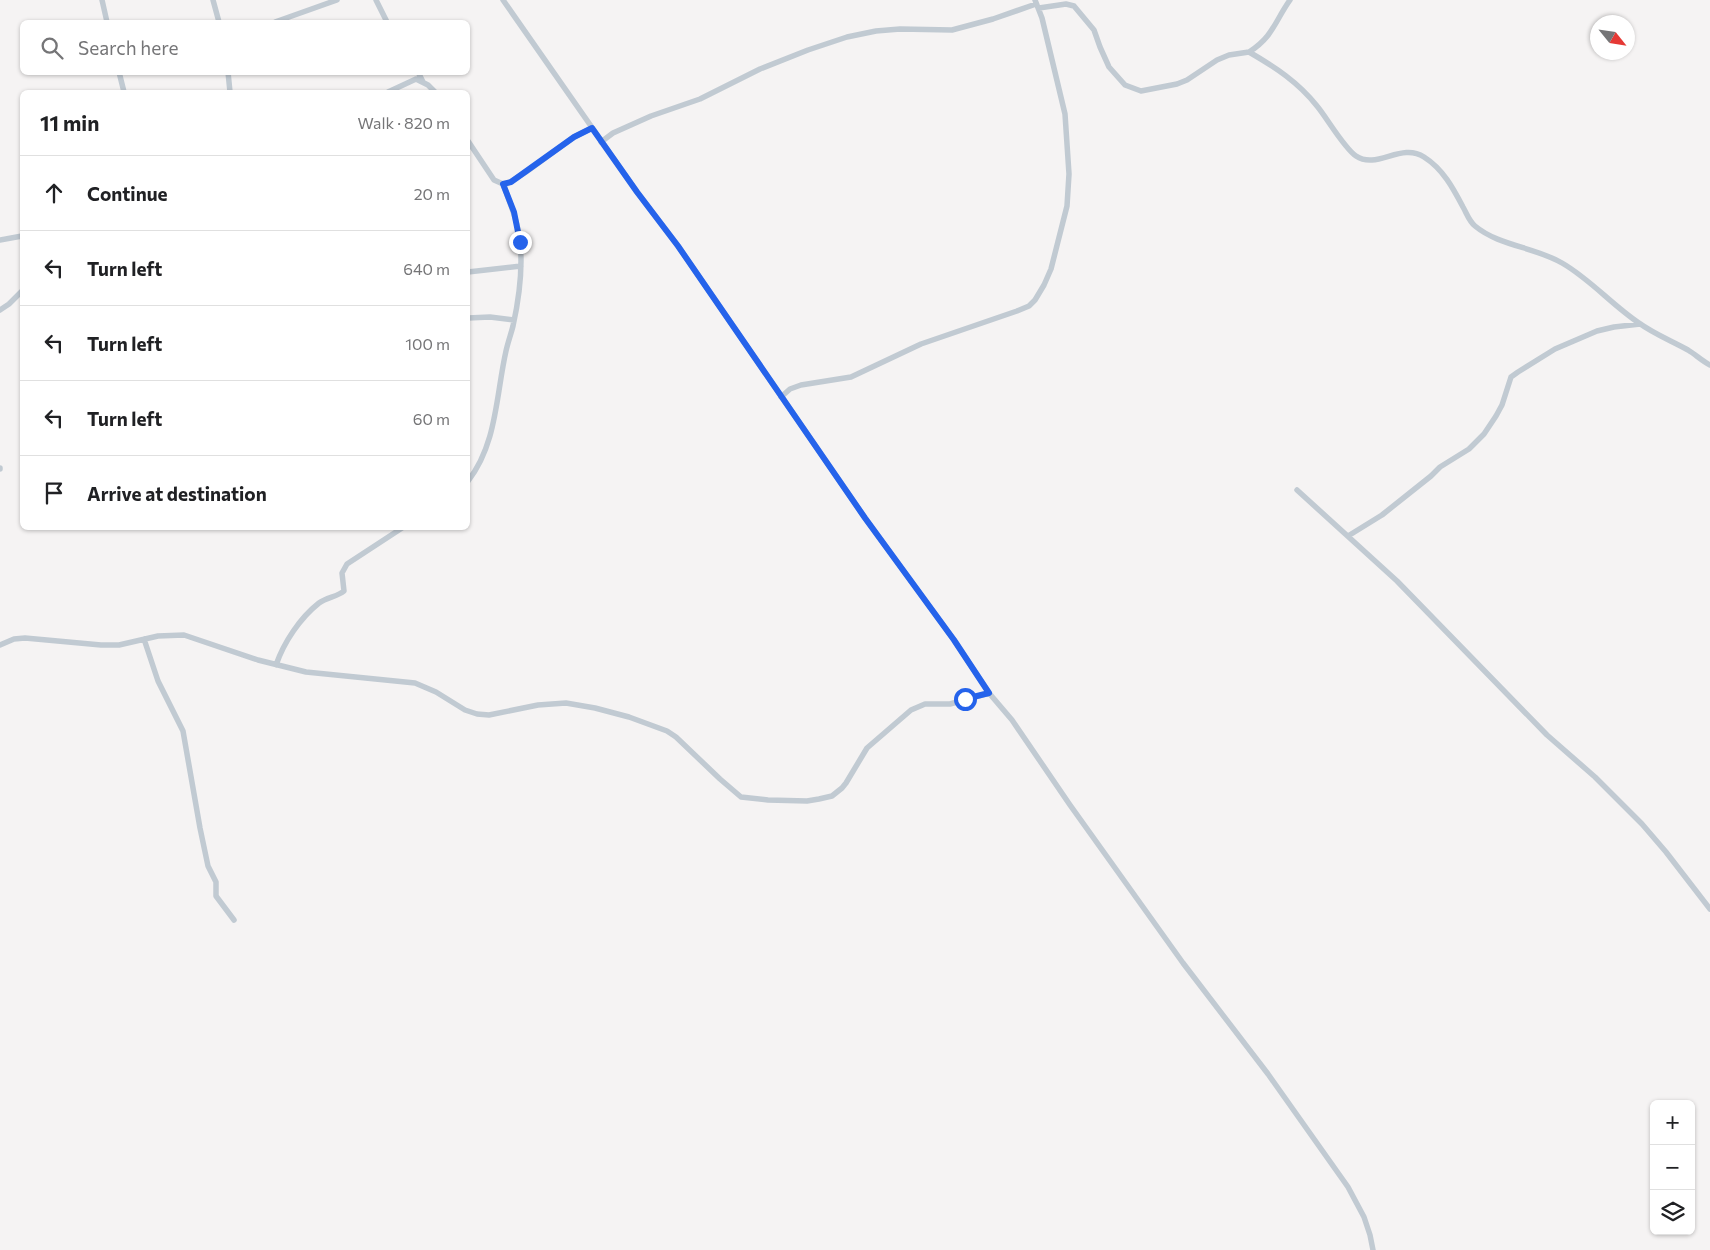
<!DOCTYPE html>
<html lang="en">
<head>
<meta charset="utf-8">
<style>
  :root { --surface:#fff; --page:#f6f6f6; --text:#202124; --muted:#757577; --line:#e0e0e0 }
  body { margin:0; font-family:Commissioner,sans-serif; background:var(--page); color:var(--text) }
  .controls { position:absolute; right:15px; bottom:15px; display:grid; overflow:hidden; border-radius:8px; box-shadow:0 1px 4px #0004 }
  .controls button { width:45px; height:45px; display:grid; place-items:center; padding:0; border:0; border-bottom:1px solid var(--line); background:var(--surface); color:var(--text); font:25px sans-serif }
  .compass { position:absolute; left:1590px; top:15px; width:45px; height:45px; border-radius:50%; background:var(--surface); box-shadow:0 1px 4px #0004; rotate:120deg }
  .stop { position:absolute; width:15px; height:15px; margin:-11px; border:4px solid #2563eb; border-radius:50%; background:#fff }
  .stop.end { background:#2563eb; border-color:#fff; box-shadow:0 1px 5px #0008 }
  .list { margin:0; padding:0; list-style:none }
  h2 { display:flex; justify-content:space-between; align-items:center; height:65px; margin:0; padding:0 20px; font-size:21px }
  h2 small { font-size:16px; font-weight:400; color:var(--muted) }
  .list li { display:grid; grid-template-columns:32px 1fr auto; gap:15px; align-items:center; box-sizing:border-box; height:75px; padding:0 20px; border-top:1px solid var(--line) }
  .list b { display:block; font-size:19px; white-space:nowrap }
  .list em { font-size:16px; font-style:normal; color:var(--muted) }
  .icon { flex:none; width:28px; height:28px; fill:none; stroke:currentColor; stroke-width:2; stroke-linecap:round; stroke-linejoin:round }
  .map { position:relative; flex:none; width:1710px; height:1250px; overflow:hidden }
  .search { position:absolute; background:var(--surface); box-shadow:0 1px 4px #0004; left:20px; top:20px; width:450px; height:55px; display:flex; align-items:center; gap:12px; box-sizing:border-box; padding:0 18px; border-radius:8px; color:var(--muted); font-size:19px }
  .panel { position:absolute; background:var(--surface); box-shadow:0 1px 4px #0004; left:20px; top:90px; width:450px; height:440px; border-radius:8px }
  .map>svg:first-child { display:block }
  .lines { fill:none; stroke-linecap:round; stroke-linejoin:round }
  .minor { stroke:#c1cad2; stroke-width:5.5 }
  .route { stroke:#2563eb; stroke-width:6 }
</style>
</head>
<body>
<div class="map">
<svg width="1710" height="1250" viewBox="0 0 1710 1250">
  <rect width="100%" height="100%" fill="#f5f3f3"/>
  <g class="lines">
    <path class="minor" d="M102,0l5,22
      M213,0l6,22
      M376,0l11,22
      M503,0l134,192 41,54 187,272 89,122 35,53 23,27 58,85 113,158 85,111 80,113 16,30 6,18 3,15
      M1039,8l27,-4 8,2 20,24 6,17 9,20 16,18 16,6 36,-7 10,-4 30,-20 12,-5 20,-3c26,15 49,30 68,54 10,12 27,42 39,50 21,14 45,-14 68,1 19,12 29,31 39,50 4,7 6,14 12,19 24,20 60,21 87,37 28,16 50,42 77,60 15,11 33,18 49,27 8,5 14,11 22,15
      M275,22l62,-22
      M1249,52c24,-15 26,-31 41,-52
      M119,72l5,20
      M228,72l2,20
      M418,72l5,10
      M388,92l28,-13 12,6 7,7
      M468,141l26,39 9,4h4l19,-12 48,-35 18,-9
      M601,142l12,-9 38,-17 49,-17 60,-30 48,-19 39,-13 29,-6 24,-2 52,1 41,-11 43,-15
      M0,240l22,-4
      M468,272l53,-6
      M0,310l9,-6 13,-13
      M468,318l22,-1 24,3
      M781,397l9,-8 11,-4 50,-8 70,-33 96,-33 12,-5 6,-6 9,-15 7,-16 16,-63 2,-32 -4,-60 -23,-96 -7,-18
      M0,469v-1
      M468,481c29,-37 28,-86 38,-130 2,-9 5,-17 7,-25 6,-27 10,-56 7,-84 -2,-20 -10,-39 -17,-58
      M1297,490l100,91 150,154 48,42 47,47 24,28 44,57
      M1348,536l34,-21 49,-39 9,-9 29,-18 15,-15 12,-18 6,-11 9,-28 7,-5 37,-23 42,-18 17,-4 26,-3
      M144,639l14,42 25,50 17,97 8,38 8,16v14l18,24
      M0,645l14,-6 11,-1 76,7h18l39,-9 26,-1 74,25 48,12 109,11 21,9 29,18 12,4 12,1 49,-10 28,-2 29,5 34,9 38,14 9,6 44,42 21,18 27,3 39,1 12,-2 13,-3 10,-8 4,-5 21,-35 44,-38 14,-6h25l39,-11
      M276,665c8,-23 24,-47 43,-62 8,-6 18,-6 25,-12l-2,-18 5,-9 55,-36"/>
  </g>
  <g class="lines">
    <path class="route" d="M520,242l-6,-30 -11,-28 8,-2 63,-45 18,-9 45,64 41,54 187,272 89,122 35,53 -24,6"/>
  </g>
</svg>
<div class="controls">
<button>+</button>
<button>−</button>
<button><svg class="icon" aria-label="layers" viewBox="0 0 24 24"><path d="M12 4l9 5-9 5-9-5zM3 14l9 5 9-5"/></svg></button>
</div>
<svg class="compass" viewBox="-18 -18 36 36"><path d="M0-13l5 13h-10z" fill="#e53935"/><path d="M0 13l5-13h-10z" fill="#757577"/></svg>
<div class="stop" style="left:965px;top:699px"></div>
<div class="stop end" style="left:520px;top:242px"></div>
<div class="search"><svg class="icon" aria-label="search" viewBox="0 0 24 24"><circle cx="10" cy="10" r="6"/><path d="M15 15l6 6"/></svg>Search here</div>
<section class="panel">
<h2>11 min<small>Walk · 820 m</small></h2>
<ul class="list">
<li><svg class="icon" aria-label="ahead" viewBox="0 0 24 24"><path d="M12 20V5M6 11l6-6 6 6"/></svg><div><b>Continue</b></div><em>20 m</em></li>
<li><svg class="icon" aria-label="left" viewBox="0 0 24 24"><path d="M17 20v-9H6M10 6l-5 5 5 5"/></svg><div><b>Turn left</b></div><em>640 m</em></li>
<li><svg class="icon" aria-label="left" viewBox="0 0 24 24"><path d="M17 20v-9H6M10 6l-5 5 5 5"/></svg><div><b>Turn left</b></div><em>100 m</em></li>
<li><svg class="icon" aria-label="left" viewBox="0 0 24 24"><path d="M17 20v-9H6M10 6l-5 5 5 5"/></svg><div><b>Turn left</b></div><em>60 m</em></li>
<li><svg class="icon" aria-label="arrive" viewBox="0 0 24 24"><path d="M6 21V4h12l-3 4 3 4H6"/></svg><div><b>Arrive at destination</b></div></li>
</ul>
</section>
</div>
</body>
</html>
